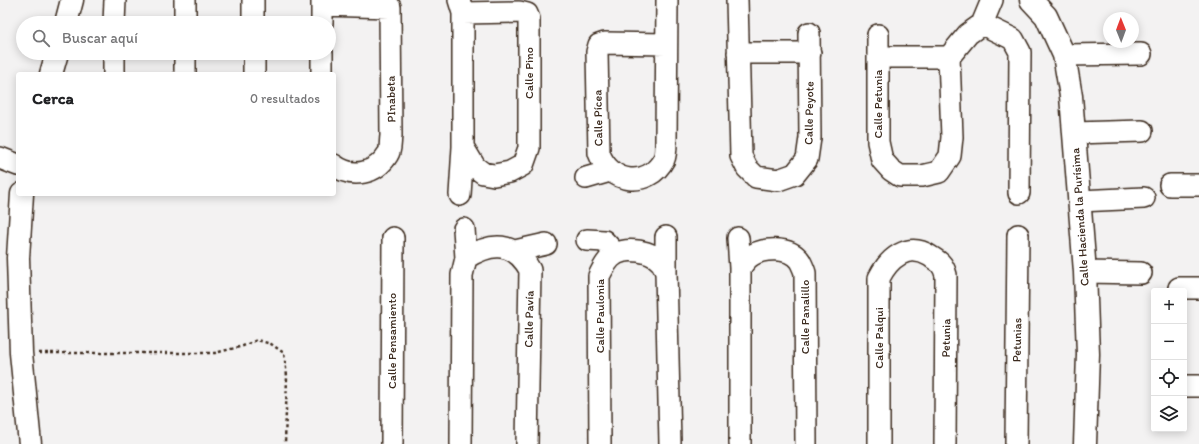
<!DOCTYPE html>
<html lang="es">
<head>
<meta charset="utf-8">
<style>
  :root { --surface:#fff; --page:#f6f6f6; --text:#202124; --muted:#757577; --line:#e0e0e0 }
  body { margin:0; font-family:Itim,sans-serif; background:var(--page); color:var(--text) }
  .controls { position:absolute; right:12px; bottom:12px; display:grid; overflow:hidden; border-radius:4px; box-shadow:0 2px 10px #0003 }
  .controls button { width:36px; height:36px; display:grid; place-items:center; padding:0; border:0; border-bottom:1px solid var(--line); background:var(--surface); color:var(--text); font:20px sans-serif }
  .compass { position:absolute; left:1103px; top:12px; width:36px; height:36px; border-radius:50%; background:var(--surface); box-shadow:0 2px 10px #0003; rotate:359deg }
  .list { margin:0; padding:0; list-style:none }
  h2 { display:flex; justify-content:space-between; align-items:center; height:52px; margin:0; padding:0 16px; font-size:17px }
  h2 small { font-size:13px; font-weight:400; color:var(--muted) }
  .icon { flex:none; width:22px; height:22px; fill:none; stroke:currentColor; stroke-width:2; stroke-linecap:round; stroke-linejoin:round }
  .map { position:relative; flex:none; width:1199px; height:444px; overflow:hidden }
  .search { position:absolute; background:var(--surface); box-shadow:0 2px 10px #0003; left:16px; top:16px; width:320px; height:44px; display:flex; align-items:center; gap:10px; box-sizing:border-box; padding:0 14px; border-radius:22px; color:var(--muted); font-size:15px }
  .panel { position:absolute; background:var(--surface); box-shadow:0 2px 10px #0003; left:16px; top:72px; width:320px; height:124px; border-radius:4px }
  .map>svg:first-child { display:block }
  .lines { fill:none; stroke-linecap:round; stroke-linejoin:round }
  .minor-casing { stroke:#3b2a1e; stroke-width:24 }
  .tertiary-casing { stroke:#3b2a1e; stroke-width:25 }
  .path { stroke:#3b2a1e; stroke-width:2.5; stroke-dasharray:3 3; stroke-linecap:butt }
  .minor { stroke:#fff; stroke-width:21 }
  .tertiary { stroke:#fff; stroke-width:22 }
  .labels { text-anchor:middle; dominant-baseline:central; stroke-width:3; stroke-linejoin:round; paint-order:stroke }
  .street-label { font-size:12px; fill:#3b2a1e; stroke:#fff }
</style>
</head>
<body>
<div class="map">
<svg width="1199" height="444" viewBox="0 0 1199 444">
  <rect width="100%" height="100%" fill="#f3f2f2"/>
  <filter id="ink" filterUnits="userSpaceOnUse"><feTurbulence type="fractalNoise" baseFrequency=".025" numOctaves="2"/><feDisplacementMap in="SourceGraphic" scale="8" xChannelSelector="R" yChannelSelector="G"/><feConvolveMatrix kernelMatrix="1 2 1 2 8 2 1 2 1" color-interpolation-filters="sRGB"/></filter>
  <g filter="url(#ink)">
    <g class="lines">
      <g class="minor-casing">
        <path id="minor" d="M185,0v23
          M253,0v23
          M322,0v23
          M459,0l4,13v134l12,20 8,6 11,2 16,-3 13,-7 6,-17v-129l-2,-5 -8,-2 -56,1
          M737,0l4,156 6,12 9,9 22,3 17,-6 12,-15 3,-21 -1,-105
          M322,5l68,2
          M114,23l1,-23
          M982,24l31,15 7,13 -1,141
          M878,35v107l4,18 9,10 9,6h22l17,-4 11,-16 2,-19 -3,-80 19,-23 14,-10 10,-24
          M666,44l-61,-1 -6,2 -2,7 2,101c11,31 49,36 65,6 2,-4 2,-12 2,-18l1,-141
          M185,53v21
          M254,53v21
          M322,53v21
          M738,53h72
          M1064,55l77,-1
          M878,57h71
          M114,74v-21
          M1074,133l68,-2
          M0,158l18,7
          M334,165c18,14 42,9 54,-11 3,-4 2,-12 3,-18l-1,-129
          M586,178l24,-7
          M1170,185h29
          M460,195l3,-48
          M1079,201l65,-3
          M464,229l2,29
          M738,238l2,30
          M587,240l17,1 12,13
          M515,251l31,-7
          M666,272v-35
          M1085,272l56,1
          M1179,288h20
          M1184,386h15
          M392,444l1,-206
          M461,444l1,-169 4,-17c26,-16 48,-17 64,12l-3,174
          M600,444l-1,-168c4,-8 9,-18 17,-22 12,-7 35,-3 44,7 3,2 4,8 6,11l4,172
          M740,444v-176c2,-3 5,-7 8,-10 13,-11 42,-12 52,3 2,4 4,8 5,12l1,171
          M879,444v-166c10,-20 29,-36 51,-22 3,2 8,5 10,7 3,3 5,8 6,12l-1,169
          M1016,444l2,-209"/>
      </g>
      <g class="tertiary-casing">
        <path id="tertiary" d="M1031,0l15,16 18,39 7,41 14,176 3,82 -3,90
          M66,23l6,-23
          M51,74l6,-21
          M22,194l-4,64 3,95 9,91"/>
      </g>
      <path class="path" d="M39,353h176l28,-7 14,-6 14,4 13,9 3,23 -2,68"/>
      <use href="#minor" class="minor"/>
      <use href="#tertiary" class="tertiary"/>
    </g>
  </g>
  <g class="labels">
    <g class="street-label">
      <text transform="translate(529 73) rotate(-90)">Calle Pino</text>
      <text transform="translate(391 99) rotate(-91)">PInabeta</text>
      <text transform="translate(878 104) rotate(-90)">Calle Petunia</text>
      <text transform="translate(809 113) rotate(-89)">Calle Peyote</text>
      <text transform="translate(598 118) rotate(-91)">Calle Pícea</text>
      <text transform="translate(1080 217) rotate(-94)">Calle Hacienda la Purísima</text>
      <text transform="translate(600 316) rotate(-90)">Calle Paulonia</text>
      <text transform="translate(805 317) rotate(-90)">Calle Panalillo</text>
      <text transform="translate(529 319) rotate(-89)">Calle Pavía</text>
      <text transform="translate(879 338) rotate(-90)">Calle Palqui</text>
      <text transform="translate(946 338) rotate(-89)">Petunia</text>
      <text transform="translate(1017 340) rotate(-89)">Petunias</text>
      <text transform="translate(392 341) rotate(-90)">Calle Pensamiento</text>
    </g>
  </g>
</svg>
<div class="controls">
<button>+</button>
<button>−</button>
<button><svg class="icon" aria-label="locate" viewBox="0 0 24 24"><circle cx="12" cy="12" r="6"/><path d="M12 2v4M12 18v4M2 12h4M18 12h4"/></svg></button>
<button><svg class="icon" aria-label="layers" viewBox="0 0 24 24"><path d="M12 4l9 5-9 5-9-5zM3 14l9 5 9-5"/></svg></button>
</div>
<svg class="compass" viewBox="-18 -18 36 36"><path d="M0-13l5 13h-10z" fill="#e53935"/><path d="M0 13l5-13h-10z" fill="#757577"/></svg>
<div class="search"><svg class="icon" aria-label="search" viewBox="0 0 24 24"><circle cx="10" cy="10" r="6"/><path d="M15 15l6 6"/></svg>Buscar aquí</div>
<section class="panel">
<h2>Cerca<small>0 resultados</small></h2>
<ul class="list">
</ul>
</section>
</div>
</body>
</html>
